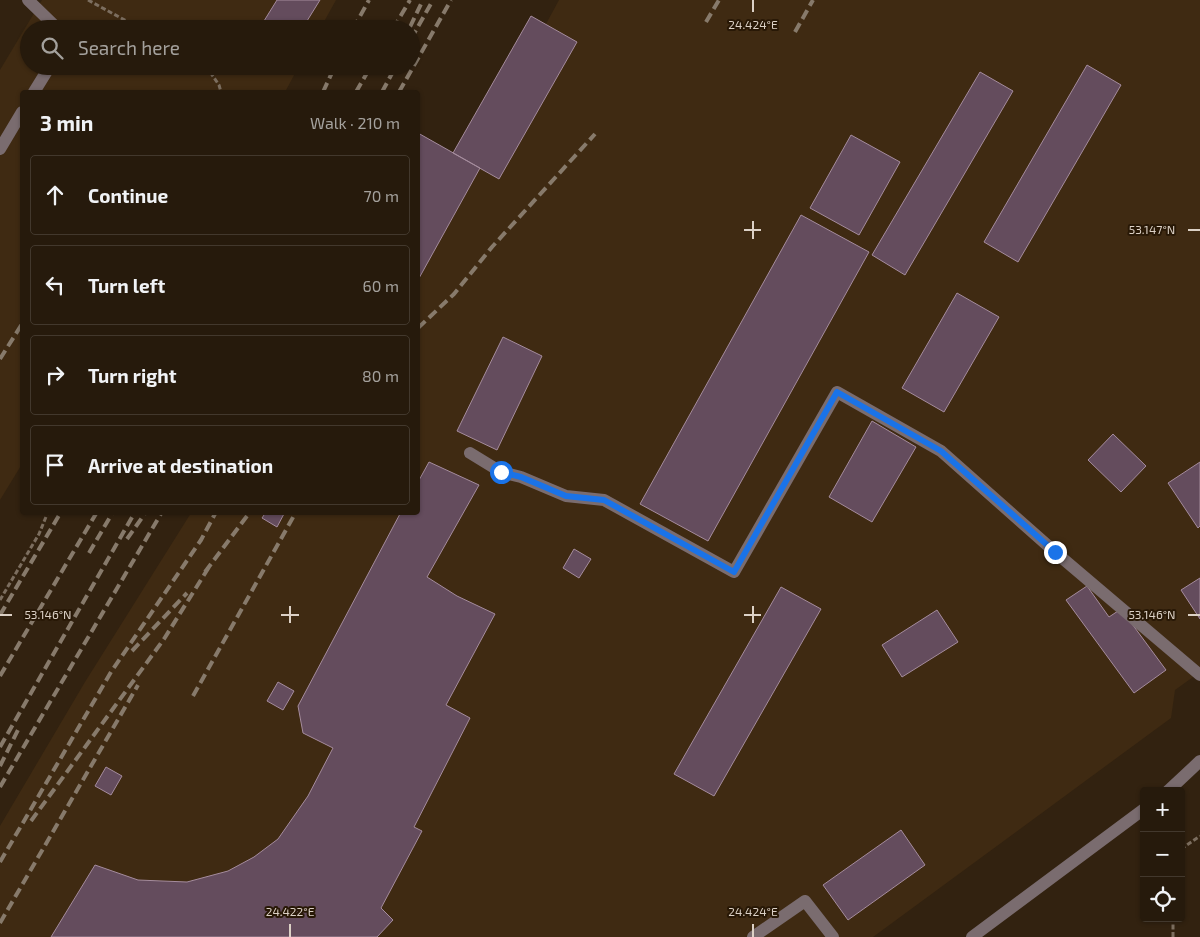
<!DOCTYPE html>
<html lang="en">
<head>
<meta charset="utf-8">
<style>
  :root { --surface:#261a0c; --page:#2e2315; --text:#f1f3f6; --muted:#a4a19d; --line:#42382d }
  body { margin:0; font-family:"Exo 2",sans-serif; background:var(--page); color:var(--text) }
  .controls { position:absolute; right:15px; bottom:15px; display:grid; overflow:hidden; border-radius:5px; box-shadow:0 1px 4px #0004 }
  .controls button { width:45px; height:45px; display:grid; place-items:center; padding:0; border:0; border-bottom:1px solid var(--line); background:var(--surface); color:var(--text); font:25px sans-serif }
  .stop { position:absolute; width:15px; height:15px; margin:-11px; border:4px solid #1a73e8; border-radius:50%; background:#fff }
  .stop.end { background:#1a73e8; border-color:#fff; box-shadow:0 1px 5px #0008 }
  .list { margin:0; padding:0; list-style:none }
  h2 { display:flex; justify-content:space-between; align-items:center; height:65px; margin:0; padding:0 20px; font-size:21px }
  h2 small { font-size:16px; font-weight:400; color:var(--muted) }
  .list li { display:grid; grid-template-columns:32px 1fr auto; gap:15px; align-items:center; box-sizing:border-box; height:80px; margin:0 10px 10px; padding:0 10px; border:1px solid var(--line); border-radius:5px }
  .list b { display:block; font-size:19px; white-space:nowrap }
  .list em { font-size:16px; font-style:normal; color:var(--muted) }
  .icon { flex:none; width:28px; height:28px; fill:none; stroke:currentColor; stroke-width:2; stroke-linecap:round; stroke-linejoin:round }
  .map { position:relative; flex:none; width:1200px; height:937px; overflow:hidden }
  .search { position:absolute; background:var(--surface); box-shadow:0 1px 4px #0004; left:20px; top:20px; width:400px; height:55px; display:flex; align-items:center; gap:12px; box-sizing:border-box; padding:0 18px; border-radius:28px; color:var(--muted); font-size:19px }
  .panel { position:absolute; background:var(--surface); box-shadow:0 1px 4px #0004; left:20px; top:90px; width:400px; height:425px; border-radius:5px }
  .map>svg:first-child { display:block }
  .built { fill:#3f2a12 }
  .building { fill:#644c5d; stroke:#a58c9d }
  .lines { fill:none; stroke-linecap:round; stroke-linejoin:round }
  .path { stroke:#7c6e5f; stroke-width:3; stroke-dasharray:5 2.5; stroke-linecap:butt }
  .minor { stroke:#7a6c6f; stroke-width:12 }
  .rail { stroke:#877a6b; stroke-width:4; stroke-dasharray:10 5; stroke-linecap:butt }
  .route { stroke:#1a73e8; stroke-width:6 }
  .ticks { fill:none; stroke:#dcd1c6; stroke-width:2 }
  .ticks-label { font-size:12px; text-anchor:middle; fill:#dcd1c6; stroke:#281806; stroke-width:4; stroke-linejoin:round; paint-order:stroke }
</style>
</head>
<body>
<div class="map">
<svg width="1200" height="937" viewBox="0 0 1200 937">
  <rect width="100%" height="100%" fill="#322210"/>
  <path class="built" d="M42,0h294l-16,29h-291v37h270l-14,26h-263v372l-22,36v-430z
    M559,0h641v672l-25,18 -4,28 -298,219h-873v-111l85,-144 106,-169 227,-1v-379l35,20 78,-137 15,8z"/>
  <path class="building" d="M277,0h43l-18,29h-43z
    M531,16l46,26 -78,137 -46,-26z
    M1087,65l34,20 -103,177 -34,-20z
    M980,72l33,19 -108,184 -33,-20z
    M418,133l62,35 -62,112z
    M851,135l49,27 -41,73 -49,-27z
    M801,215l68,37 -161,289 -68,-37z
    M957,293l42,24 -55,95 -42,-24z
    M503,337l39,19 -45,94 -40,-19z
    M872,421l44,26 -44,75 -43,-25z
    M1113,434l33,32 -25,26 -33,-32z
    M429,462l50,23 -52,92 30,19 38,18 -49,91 24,13 -56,109 8,4 -41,77 12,12 -16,17h-326l44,-72 43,15 49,2 41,-11 26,-14 24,-18 30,-43 25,-48 -30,-15 -5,-27 103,-194h17v-30z
    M1200,462v64l-2,2 -30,-45z
    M266,512h19l-8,15 -15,-9z
    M574,549l17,10 -12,19 -16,-10z
    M1200,578v41l-19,-29z
    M1087,586l22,31 12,-8 45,61 -32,23 -68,-93z
    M781,587l40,22 -107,187 -40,-22z
    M937,610l21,32 -56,35 -20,-32z
    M278,682l16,9 -11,19 -16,-9z
    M106,767l16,9 -11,19 -16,-9z
    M901,830l24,35 -77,55 -25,-35z"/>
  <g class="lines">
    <path class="path" d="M88,0l53,29
      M206,66l13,19 2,7
      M0,600l39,-66 9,-22
      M1181,849l19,-13
      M1173,937v-19"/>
    <path class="minor" d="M28,0l30,29
      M34,92l16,-26
      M0,149l22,-37
      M470,453l31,19 20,5 45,19 38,4 130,72 103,-180 104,59 114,101 145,123
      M1168,791l32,-30
      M753,937l52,-36 28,36
      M972,937l172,-128"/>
    <path class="rail" d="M706,22l13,-22
      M410,27l13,-27
      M353,29l16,-29
      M393,29l17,-29
      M795,32l18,-32
      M411,39l22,-39
      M323,92l12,-26
      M356,92l15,-26
      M382,92l14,-26
      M399,92l52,-92
      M418,328l36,-34 38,-47 103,-113
      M0,359l22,-35
      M127,539l19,-27
      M89,553l24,-41
      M205,572l45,-60
      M0,615l61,-103
      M132,651l55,-58
      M0,676l97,-164
      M193,696l103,-184
      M0,747l135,-235
      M0,766l20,-40
      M0,787l162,-275
      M31,821l133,-182 45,-72
      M0,862l111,-190 90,-132 15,-28
      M0,923l138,-238"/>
  </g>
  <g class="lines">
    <path class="route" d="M501,472l20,5 45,19 38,4 130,72 103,-180 104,59 114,101"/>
  </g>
  <path class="ticks" d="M753,0v12M753,221v18M744,230h17M1188,230h12M290,606v17M753,606v17M0,615h12M281,615h18M744,615h17M1188,615h12M290,924v13M753,924v13"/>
  <g class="ticks-label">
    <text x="753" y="29">24.424°E</text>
    <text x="1152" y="234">53.147°N</text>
    <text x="48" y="619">53.146°N</text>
    <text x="1152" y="619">53.146°N</text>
    <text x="290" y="916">24.422°E</text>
    <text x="753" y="916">24.424°E</text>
  </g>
</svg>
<div class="controls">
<button>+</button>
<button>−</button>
<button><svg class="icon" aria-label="locate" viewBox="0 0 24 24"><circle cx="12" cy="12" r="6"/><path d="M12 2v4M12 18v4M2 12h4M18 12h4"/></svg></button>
</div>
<div class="stop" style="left:501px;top:472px"></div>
<div class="stop end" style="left:1055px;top:552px"></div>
<div class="search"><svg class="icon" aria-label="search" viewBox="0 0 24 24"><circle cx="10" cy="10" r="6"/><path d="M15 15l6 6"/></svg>Search here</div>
<section class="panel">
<h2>3 min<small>Walk · 210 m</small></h2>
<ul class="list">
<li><svg class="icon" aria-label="ahead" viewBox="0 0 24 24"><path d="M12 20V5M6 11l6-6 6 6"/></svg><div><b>Continue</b></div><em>70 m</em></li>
<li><svg class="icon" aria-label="left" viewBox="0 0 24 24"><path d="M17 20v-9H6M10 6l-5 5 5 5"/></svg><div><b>Turn left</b></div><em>60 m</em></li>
<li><svg class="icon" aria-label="right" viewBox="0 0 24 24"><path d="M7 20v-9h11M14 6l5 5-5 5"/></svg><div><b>Turn right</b></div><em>80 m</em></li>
<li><svg class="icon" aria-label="arrive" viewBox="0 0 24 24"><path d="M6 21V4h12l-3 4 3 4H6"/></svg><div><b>Arrive at destination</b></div></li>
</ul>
</section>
</div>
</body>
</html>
